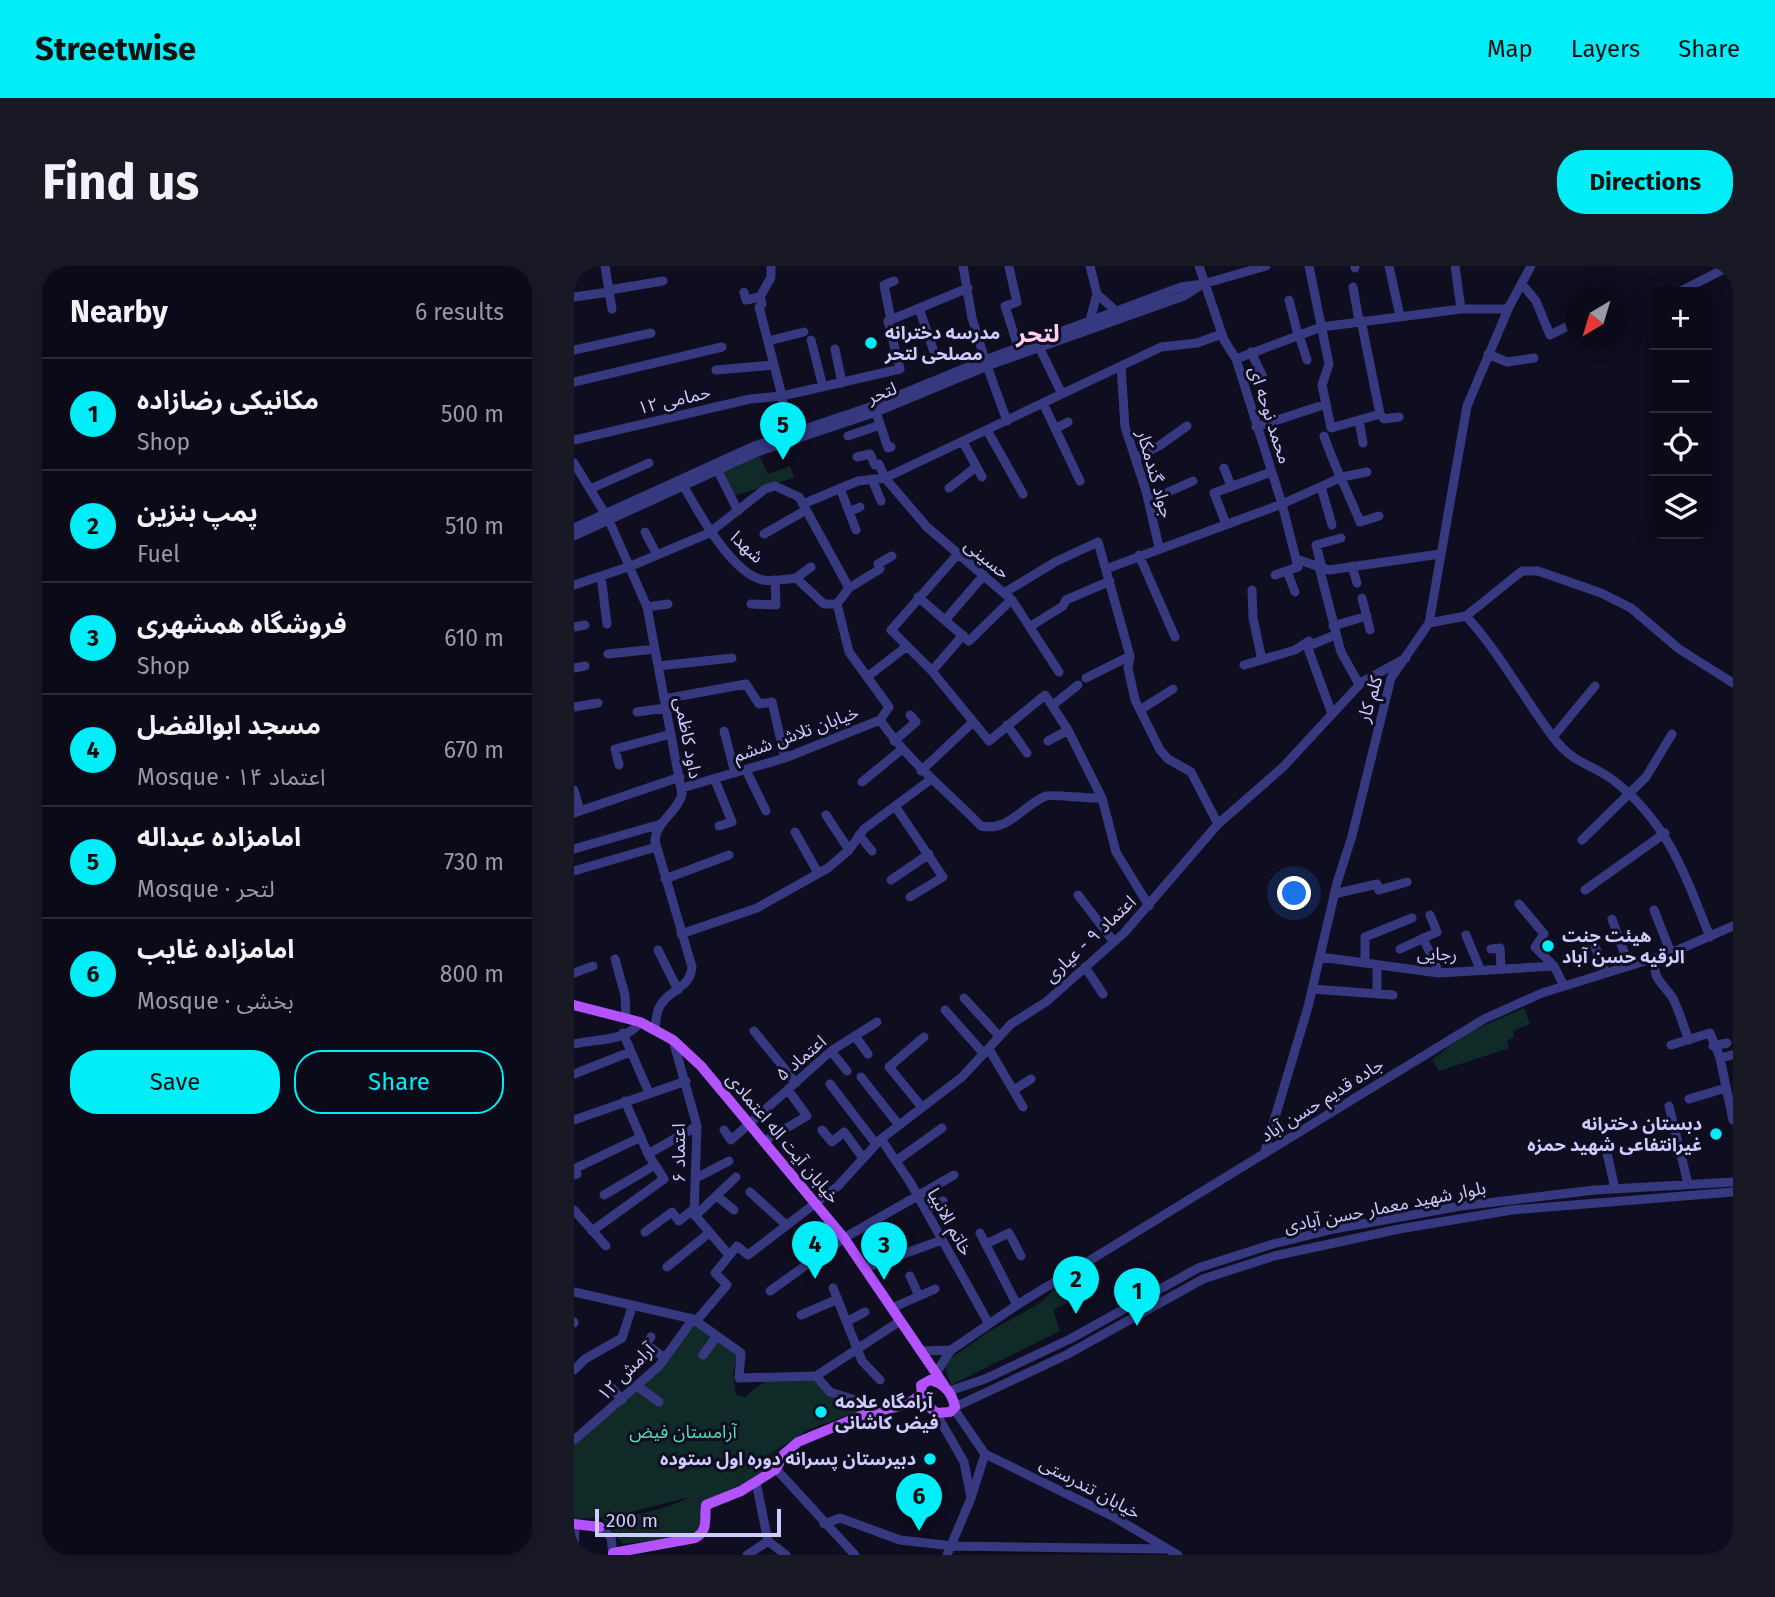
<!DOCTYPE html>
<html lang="en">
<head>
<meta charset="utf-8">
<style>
  :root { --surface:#0b0a18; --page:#191825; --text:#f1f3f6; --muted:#9a9aa2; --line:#2b2b37; --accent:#00eef7 }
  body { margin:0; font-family:"Fira Sans","Noto Sans Arabic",sans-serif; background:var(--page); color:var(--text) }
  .controls { position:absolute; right:21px; top:21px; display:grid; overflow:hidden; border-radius:14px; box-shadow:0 4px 18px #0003 }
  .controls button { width:63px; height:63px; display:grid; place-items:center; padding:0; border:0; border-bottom:2px solid var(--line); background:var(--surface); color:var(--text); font:35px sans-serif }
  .compass { position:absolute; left:991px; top:21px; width:63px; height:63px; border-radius:50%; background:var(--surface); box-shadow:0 4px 18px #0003; rotate:218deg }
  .scale { position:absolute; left:21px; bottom:18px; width:186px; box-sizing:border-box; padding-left:7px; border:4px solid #ceccff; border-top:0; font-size:19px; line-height:24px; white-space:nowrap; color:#ceccff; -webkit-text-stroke:5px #0f0d20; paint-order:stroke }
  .you { position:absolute; left:721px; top:628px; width:24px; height:24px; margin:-18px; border:5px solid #fff; border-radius:50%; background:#1a73e8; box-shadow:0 0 0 10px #1a73e833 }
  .badge { display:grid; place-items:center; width:46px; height:46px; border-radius:50%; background:var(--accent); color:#111; font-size:23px; font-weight:700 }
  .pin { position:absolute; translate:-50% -58px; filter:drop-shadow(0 2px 4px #0008) }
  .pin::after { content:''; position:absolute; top:37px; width:24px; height:21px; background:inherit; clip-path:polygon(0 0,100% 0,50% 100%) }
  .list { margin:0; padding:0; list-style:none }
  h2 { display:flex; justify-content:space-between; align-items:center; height:91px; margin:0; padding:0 28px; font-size:30px }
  h2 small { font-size:23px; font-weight:400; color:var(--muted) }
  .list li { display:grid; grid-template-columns:46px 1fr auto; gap:21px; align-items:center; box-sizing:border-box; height:112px; padding:0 28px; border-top:2px solid var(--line) }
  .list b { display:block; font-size:26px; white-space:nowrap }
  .list p { margin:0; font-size:23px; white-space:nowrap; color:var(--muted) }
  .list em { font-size:23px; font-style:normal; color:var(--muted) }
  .actions { display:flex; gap:14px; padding:21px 28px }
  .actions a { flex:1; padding:16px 0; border:2px solid var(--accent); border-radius:28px; text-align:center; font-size:24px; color:var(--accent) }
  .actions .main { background:var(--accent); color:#111 }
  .icon { flex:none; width:38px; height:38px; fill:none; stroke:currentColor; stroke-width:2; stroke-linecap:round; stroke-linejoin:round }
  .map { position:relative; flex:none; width:1159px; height:1289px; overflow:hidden; border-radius:28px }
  header { display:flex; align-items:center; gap:42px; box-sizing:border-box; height:98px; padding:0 35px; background:var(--accent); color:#111 }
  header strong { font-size:33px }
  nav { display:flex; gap:38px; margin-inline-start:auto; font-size:24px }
  .intro { display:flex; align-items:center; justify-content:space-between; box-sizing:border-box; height:168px; padding:0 42px }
  h1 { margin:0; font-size:49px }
  .button { padding:18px 32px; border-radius:28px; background:var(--accent); color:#111; font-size:24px; font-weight:700 }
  main { display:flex; gap:42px; padding:0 42px }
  aside { flex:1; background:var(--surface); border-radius:28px; box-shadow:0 4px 18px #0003 }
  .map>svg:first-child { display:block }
  .green { fill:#102a28 }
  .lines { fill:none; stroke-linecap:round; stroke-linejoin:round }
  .minor { stroke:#373980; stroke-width:9 }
  .major { stroke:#b353ff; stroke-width:10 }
  .poi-dot { fill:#00eef7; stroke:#0f0d20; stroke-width:2.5 }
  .labels { text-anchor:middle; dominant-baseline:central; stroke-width:6; stroke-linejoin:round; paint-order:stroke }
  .poi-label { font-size:18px; font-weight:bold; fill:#ceccff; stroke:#0f0d20; text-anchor:start }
  .street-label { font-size:18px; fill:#ceccff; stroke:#0f0d20 }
  .park-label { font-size:18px; fill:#57dfb4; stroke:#0f0d20 }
  .district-label { font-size:24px; font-weight:bold; fill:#ffcef0; stroke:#0f0d20 }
</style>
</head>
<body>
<header>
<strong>Streetwise</strong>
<nav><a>Map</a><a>Layers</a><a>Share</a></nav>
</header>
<div class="intro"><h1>Find us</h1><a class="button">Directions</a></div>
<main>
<aside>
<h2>Nearby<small>6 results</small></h2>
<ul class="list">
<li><span class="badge">1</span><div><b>مکانیکی رضازاده</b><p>Shop</p></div><em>500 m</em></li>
<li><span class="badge">2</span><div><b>پمپ بنزین</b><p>Fuel</p></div><em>510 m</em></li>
<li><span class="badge">3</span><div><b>فروشگاه همشهری</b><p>Shop</p></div><em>610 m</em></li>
<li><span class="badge">4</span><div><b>مسجد ابوالفضل</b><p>Mosque · اعتماد ۱۴</p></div><em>670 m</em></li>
<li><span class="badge">5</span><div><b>امامزاده عبداله</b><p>Mosque · لتحر</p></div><em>730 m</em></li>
<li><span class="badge">6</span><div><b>امامزاده غایب</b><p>Mosque · بخشی</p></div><em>800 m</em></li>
</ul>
<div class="actions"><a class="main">Save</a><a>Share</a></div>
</aside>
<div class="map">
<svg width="1159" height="1289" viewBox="0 0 1159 1289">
  <rect width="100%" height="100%" fill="#0f0d20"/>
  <path class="green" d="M184,187l10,21 22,-8 4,12 -61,18 -12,-27z
    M950,742l6,16 -17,7 1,6 -7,4 2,7 -70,23 -7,-11 33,-26z
    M499,1006l10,23 -30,15 7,21 -109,54 -7,-22 44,-31 52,-29z
    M117,1057l46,32 -4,18 3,22 10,2c13,-19 46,-23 67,-19 14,3 31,18 43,25l3,8 -51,19 -80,51 55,-33 -8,19 -65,35 -9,29 -8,5 -70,8 -21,-26c28,0 62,-8 88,-21l-78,20 -38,2v-77l48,-39z"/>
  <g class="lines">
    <path class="minor" d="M31,0l7,43
      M197,0v11l-11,20 2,7 -3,3 23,89 6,40
      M389,0l9,52 13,42
      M516,0l7,28 19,17
      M625,0l25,74 12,19 46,145 16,63 -23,8
      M735,0l20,98 -7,21 9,43 49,-14 -19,-94
      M781,0v2
      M815,0l11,50
      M881,0l6,43
      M435,1l8,35 -12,4 13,41
      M948,18l14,17 14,34 26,-13
      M779,21l6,34
      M35,24l54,-9
      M170,26l2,8 14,-3
      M1105,26l51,-26
      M0,31l35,-5
      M715,34l9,35
      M345,42l17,50
      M317,54l-7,-35 10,-4
      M516,54l7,-26
      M725,69l8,25
      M237,74l12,47
      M194,75l36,-9
      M465,81l23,47
      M261,83l7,34
      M0,84l77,-17
      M677,86l12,25
      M914,88l19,8 27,-4
      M662,93l85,-32 140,-18h47
      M413,100l20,55
      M547,101l4,60 21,64 13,56
      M142,104l58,-5
      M0,116l148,-35
      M469,137l37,78
      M302,146l12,36 3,-1
      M806,148l4,5 15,-2
      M785,154l4,23
      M682,161l70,-23
      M481,163l13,-7
      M413,164l36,64
      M274,170l32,-11
      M750,170c10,30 24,56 36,86l19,-6
      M0,174l176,-41 32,-3 118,-27 -12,-48 80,-33
      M389,176l19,35
      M283,191l13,-3 5,11 4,-1 6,14 42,49 85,73 47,72
      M561,192l24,-12 28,-20
      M0,197l30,49
      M650,202l7,18
      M143,203l21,42
      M298,213l9,22
      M109,219c14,25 49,89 80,95 10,2 22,-1 33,-2l28,26h13
      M747,221l11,38
      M266,222l16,42
      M375,222l27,-21
      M16,223l59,-26
      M574,235l45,-20
      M229,238l55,-23 27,-3 276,-131 36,-4 25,-9
      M275,246l11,-5
      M34,252l39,89 35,187c-4,18 -26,27 -27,47l37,126c-2,22 -23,22 -32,39 -4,6 -4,16 -5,23
      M652,258l-12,-31 57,-21
      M0,262l180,-82 119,-40 112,-46 196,-73 22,-3 63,-18
      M71,266l12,23
      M190,268l42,-24
      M0,270l183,-84 119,-40 111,-46 197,-70 14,-9
      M383,289l-66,75 40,40 58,71 56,-46 23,35 34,68
      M565,289l36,82
      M722,293l33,11 111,-16
      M778,300l5,17
      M745,301l22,85 18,32
      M748,302l-6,-23 25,-7
      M532,303l176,-65 60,-27 25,-5
      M713,305l8,21
      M27,310l6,48
      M222,312l15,-11
      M0,319l57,-19 78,-33 56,-44 10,-3 24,11 50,91 31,-19 -2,-5 14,-8
      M678,324l1,28 9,42
      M430,327l51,-31 43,-20 32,114 -2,12 7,32 25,50 8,9 23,13 27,52
      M344,331l51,44 42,-41
      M788,332l8,32
      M177,338l25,1 -1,-25
      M263,338l12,48 40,55 -9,13c29,42 66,70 101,106 28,6 42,-21 65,-30 8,-2 43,3 56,2l14,54 33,54
      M263,338l12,-16
      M73,341l21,-3
      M892,350c34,37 57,81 87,121 21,28 38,26 60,43 55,42 72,95 97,157
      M372,353l38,-44
      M855,357l37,-7 56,-45h16l63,22 30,15 48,41 54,34
      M457,360l32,-20 3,-6 44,-19
      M759,360l34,-10
      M0,361l11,-2
      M732,377l26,71
      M34,388l47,-5
      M670,399l51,-15 14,-9 2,4 24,-10
      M84,400l74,-8
      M0,402l11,-2
      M358,405l31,-36
      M293,411l39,-30
      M512,412l44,-22
      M90,433l82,-15 13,20 13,-2 13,56
      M479,439l25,-20
      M0,441l24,-4
      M566,444l33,-21
      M63,446l29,-4
      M433,459l20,28
      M150,465l11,42
      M979,471l42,-51
      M320,475l22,-19 -6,-7
      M474,475l20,-11
      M45,499l-4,-16 56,-15
      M172,504l20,41
      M347,505l52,-49
      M141,514l17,42 -13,4
      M288,516l39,-32
      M108,522l103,-30 95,-38
      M0,524l6,21
      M321,540l48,71 -33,20
      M0,547l106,-36
      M252,549l23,35
      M221,566l23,41
      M285,569l13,16
      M1008,574l64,-63 26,-43
      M0,583l87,-25
      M0,605l82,-24
      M91,613l64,-24
      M317,614l38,-26
      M1011,624l80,-57
      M760,628l43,-10 2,6 28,-8
      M504,629l36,47
      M945,638l25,30 -9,13 19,19 10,20
      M1080,644l17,43
      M1038,653l17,47
      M107,668l76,-26 71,-40 21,-18 15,-21 66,-49
      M892,669l14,34
      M1017,670l14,36
      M849,672l16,35
      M826,683l37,-17 -7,-17
      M917,683l9,-1 1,19
      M84,684l20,40
      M746,691l119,16 115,-7
      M1082,692c-5,20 6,24 16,39 7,12 11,29 17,43
      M41,693l10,36 1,22
      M791,696v-25l47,-19
      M511,701l18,27
      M0,707l19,-7
      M738,723l81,6
      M803,728v-29
      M390,732l35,38
      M371,744l39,44
      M180,765l42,52
      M49,767l26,60
      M281,770l13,18
      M99,774l24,86 -3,88 35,41
      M0,778c18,-5 54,-2 66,-22
      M1097,779l39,-12 10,25 13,62
      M1139,780l14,-3
      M415,783l34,58
      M257,785l16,20
      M1146,792l13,-3
      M0,808l56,-22
      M287,811l37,47
      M256,818l46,60
      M440,824l17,-11
      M1115,833l37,-11
      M347,840l-32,-39 35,-30
      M1095,840l19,78
      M0,854l112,-39
      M150,864l7,10 100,-89 46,-29
      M248,864l10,12 12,-10 19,26
      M307,873l29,43 79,142
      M189,876l44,-26 -19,-26
      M1031,878l10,45
      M74,888l49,-28
      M690,888l44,-147 29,-124 15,-47 39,-158 38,-55 38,-217 42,-99 22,-41
      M322,895l46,-33
      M0,909l3,-1 -3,-5 67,-32
      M122,912l33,-17
      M176,926l35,32
      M30,929l51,-30
      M144,931l16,13
      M0,944l32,36
      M352,944l17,-9
      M121,950l41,-39
      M18,965l72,-52 -16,-25 -23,-53
      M71,966l27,-20 7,9 16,-13
      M406,967l37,72
      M412,978l23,-11 12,23
      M93,1001l42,-34
      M291,1002l77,-28
      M336,1010l9,20
      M259,1022l29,73 18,19
      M196,1025l74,-53 110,-63
      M0,1026l119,27 48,34 -2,25 77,-2
      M318,1042l43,-19
      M227,1049l37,-16
      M122,1055l31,-36 -12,-12 22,-27 11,9 90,-69 43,-47 81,-62 49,-53 35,-22 78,-69 94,-109 65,-57 79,-85 44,-24
      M274,1055l17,-9
      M0,1056v1
      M77,1071l-5,7 19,14
      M346,1085l31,-1
      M129,1089l14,-19
      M0,1104l11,-11 37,-21 10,-31
      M362,1107l15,-23 66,-45 467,-286 58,-26 129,-40 62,-27
      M242,1110l84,-55
      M242,1110l14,16 28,9 3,8
      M63,1120l22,16
      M38,1122l10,12
      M375,1125l36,-12 87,-41 126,-70 75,-24 61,-15 127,-23 134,-16 138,-8
      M381,1141l111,-52 137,-76 71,-23 125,-27 113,-19 221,-18
      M380,1143l31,45
      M362,1147l28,49 7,36 14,-44
      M0,1174l85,-74 34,-47
      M411,1188l129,63 64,38
      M202,1203l79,86
      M182,1216l12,59
      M250,1258l16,-6 60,22 53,6 215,3
      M26,1261l11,10 2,18
      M194,1275l18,14
      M0,1289l1,-31
      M173,1289l21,-14
      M373,1289l24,-57"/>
    <path class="major" d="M0,739l66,17 33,18 28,26 143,172 100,147
      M356,1114c14,3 22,13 25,27l-5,5 -14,1 -13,-12 -2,-16z
      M0,1258l26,3
      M39,1287l82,-15c14,-7 9,-20 11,-33l35,-14 35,-22 8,-15 14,-12 65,-27 45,-11 12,-9"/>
  </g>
  <g class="poi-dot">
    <circle cx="297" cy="77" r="7"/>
    <circle cx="974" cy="680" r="7"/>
    <circle cx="1142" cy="868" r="7"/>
    <circle cx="247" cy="1146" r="7"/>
    <circle cx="356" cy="1193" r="7"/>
  </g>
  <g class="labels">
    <g class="poi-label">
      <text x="311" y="67">مدرسه دخترانه<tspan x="311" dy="21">مصلحی لتحر</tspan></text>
      <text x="988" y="670">هیئت جنت<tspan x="988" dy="21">الرقیه حسن آباد</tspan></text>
      <text x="1128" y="858" text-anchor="end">دبستان دخترانه<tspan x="1128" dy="21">غیرانتفاعی شهید حمزه</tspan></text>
      <text x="261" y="1136">آرامگاه علامه<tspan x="261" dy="21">فیض کاشانی</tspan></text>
      <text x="342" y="1193" text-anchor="end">دبیرستان پسرانه دوره اول ستوده</text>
    </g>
    <g class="street-label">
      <text transform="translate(308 127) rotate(-22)">لتحر</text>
      <text transform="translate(100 134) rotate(-13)">حمامی ۱۲</text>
      <text transform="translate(696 149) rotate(72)">محمد نوحه ای</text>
      <text transform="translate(581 208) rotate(74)">جواد گندمکار</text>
      <text transform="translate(173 281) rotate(43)">شهدا</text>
      <text transform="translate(413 293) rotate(39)">حسینی</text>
      <text transform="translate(796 433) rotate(-73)">کلم کار</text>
      <text transform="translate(222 468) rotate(-20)">خیابان تلاش ششم</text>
      <text transform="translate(114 472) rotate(79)">داود کاظمی</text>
      <text transform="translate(516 673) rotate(-43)">اعتماد ۹ - عیاری</text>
      <text transform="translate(863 688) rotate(1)">رجایی</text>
      <text transform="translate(227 792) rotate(-40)">اعتماد ۵</text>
      <text transform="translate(748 834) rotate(-32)">جاده قدیم حسن آباد</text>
      <text transform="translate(209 872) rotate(50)">خیابان آیت اله اعتمادی</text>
      <text transform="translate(105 887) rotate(-90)">اعتماد ۶</text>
      <text transform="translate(811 941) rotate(-11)">بلوار شهید معمار حسن آبادی</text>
      <text transform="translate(376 956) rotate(61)">خاتم الانبیا</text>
      <text transform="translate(52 1106) rotate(-45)">آرامش ۱۲</text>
      <text transform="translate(516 1222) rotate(28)">خیابان تندرستی</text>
    </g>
    <g class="park-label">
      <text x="109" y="1166">آرامستان فیض</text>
    </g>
    <g class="district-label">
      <text x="464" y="68">لتحر</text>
    </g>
  </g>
</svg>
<div class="controls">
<button>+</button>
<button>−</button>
<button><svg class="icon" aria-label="locate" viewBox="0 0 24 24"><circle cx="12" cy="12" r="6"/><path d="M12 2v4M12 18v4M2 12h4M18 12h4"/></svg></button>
<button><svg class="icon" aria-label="layers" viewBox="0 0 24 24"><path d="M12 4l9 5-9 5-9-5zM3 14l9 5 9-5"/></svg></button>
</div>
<svg class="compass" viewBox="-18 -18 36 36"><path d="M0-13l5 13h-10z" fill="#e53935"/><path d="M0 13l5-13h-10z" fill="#9a9aa2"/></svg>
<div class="scale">200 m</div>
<div class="you"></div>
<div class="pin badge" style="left:563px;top:1060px">1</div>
<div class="pin badge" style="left:502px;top:1048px">2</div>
<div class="pin badge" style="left:310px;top:1014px">3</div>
<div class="pin badge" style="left:241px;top:1013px">4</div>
<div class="pin badge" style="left:209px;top:194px">5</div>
<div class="pin badge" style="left:345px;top:1265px">6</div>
</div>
</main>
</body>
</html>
